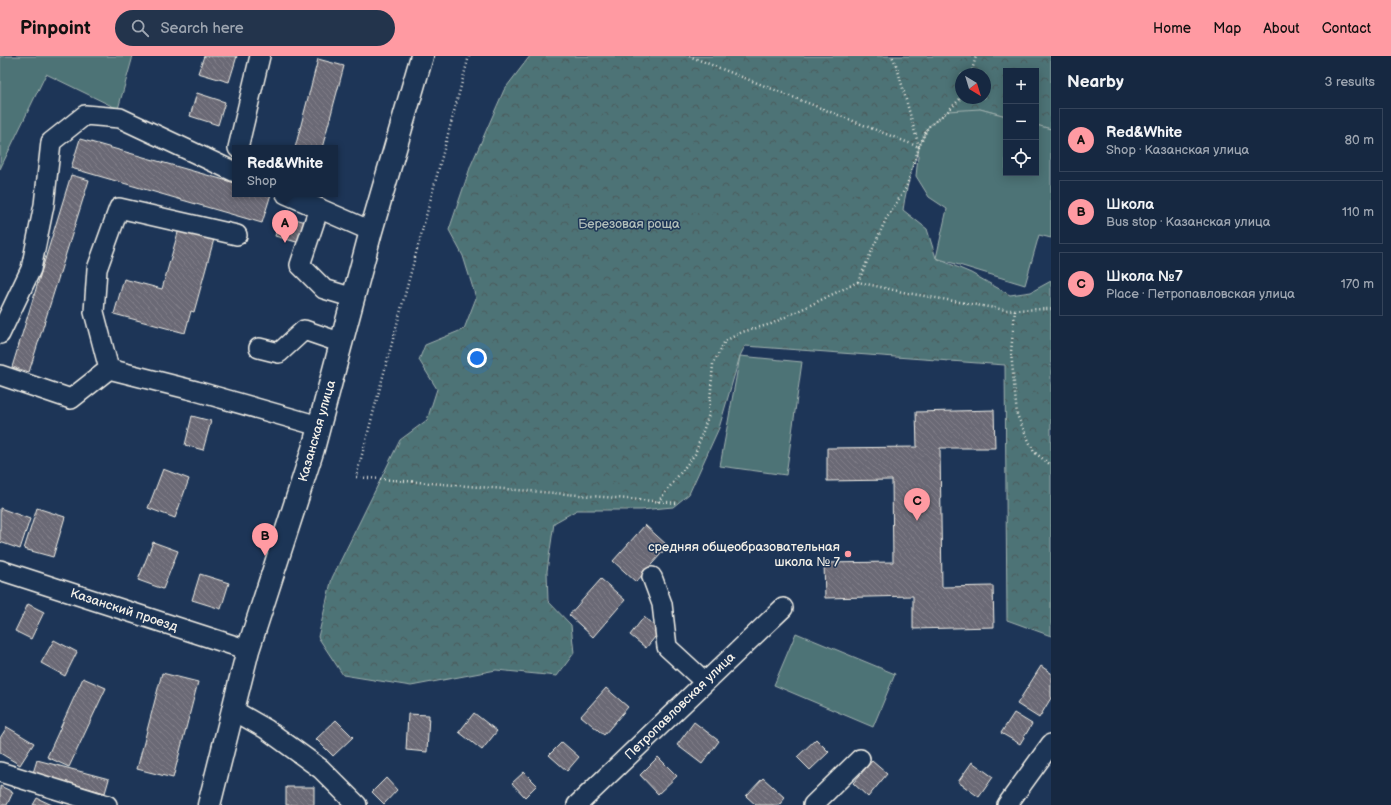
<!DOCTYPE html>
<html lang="en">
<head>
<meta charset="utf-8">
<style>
  :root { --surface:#162841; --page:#23344c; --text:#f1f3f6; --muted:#9ea6b1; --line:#35445a; --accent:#ff9aa2 }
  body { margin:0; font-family:"Balsamiq Sans",sans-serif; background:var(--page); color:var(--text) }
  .controls { position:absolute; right:12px; top:12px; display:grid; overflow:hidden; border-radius:0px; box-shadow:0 2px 10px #0003 }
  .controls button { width:36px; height:36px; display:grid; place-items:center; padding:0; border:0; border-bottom:1px solid var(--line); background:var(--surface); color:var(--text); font:20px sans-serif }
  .compass { position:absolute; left:955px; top:12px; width:36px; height:36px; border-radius:50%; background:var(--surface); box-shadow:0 2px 10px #0003; rotate:142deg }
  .you { position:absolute; left:477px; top:302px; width:14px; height:14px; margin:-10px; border:3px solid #fff; border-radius:50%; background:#1a73e8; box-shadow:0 0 0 6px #1a73e833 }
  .badge { display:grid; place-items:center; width:26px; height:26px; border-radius:50%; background:var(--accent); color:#111; font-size:13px; font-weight:700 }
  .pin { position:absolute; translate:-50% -33px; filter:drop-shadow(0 1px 2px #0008) }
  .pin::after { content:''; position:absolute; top:21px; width:14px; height:12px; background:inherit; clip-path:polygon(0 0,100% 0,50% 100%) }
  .popup { position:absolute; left:232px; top:89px; width:106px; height:52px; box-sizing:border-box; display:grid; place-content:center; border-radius:0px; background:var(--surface); filter:drop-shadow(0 1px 3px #0005); font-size:13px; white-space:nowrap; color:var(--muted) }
  .popup b { font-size:15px; color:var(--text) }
  .popup::after { content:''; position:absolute; left:50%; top:100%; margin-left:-8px; border:8px solid transparent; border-top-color:var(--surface) }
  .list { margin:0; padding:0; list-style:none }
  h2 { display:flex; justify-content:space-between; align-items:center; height:52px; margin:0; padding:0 16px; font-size:17px }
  h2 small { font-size:13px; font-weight:400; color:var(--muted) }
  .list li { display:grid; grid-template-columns:26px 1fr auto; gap:12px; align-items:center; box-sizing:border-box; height:64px; margin:0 8px 8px; padding:0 8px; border:1px solid var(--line); border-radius:0px }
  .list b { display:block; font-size:15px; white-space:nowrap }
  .list p { margin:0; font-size:13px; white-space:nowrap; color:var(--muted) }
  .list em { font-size:13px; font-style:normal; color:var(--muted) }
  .icon { flex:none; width:22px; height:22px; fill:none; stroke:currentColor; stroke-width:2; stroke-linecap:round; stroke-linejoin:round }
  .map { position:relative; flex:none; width:1051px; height:749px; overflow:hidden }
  header { display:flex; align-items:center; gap:24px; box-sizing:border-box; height:56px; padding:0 20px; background:var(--accent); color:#111 }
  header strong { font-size:19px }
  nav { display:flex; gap:22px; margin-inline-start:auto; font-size:14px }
  .search { width:280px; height:36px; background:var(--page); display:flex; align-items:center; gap:10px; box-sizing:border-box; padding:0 14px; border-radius:22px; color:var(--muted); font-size:15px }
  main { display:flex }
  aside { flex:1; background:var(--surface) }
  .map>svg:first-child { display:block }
  .forest { fill:url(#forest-crowns); stroke:#a1b2af; fill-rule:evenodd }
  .green { fill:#4e7376; stroke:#a1b2af }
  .building { fill:url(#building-back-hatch); stroke:#f4f1e8 }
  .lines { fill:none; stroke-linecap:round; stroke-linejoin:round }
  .minor-casing { stroke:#f4f1e8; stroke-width:22 }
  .major-casing { stroke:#f4f1e8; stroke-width:25 }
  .path { stroke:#f4f1e8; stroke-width:2.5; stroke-dasharray:1 3; stroke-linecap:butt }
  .minor { stroke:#1d3557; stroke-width:19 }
  .major { stroke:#1d3557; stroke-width:22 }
  .poi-dot { fill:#ff9aa2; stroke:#1d3557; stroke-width:1.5 }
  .labels { text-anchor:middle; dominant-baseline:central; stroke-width:3; stroke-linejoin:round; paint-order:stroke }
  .park-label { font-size:13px; fill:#b2bfba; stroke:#1d3557 }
  .street-label { font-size:13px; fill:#f4f1e8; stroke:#1d3557 }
  .poi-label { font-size:13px; fill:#f4f1e8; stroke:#1d3557; text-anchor:end }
</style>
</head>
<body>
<header>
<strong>Pinpoint</strong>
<div class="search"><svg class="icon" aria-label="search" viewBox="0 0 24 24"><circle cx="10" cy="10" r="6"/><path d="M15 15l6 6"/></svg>Search here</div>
<nav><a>Home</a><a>Map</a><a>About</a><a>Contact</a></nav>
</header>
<main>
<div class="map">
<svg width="1051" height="749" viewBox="0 0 1051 749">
  <defs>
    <pattern id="forest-crowns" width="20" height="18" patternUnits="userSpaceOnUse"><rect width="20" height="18" fill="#4e7376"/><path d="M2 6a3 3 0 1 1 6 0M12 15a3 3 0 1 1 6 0" fill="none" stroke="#4b5b5c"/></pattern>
    <pattern id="building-back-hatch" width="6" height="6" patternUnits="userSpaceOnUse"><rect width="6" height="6" fill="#6b6975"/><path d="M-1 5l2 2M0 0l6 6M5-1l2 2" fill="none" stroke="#817f89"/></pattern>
  </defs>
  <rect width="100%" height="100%" fill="#1d3557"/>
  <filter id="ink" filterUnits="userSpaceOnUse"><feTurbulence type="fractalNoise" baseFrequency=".025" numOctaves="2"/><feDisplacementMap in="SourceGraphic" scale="8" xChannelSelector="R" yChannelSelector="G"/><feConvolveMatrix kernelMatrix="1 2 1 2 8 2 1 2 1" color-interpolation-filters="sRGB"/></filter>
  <g filter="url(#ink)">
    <path class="forest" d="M530,0h521v73l-15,-4v-54h-30v45l-26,-7 -52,18c-12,27 -21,54 -25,83l24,19 9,29 35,15 39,22 21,-3 20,-11v355l-44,-16 -2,-255 -260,-19 -5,10 -21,72 -30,66 -16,13 -32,3h-64l-23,13 -7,48 1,30 23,24 3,28 -17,23 -61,-6 -85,16 -68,-11 -25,-38 14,-59 68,-138 27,-20 10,-31 -18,-29 6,-15 39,-16 12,-31 -13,-42 -14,-26 22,-65 33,-75zM961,18h24v24h-24z"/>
    <path class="green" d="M0,0h133l-15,53 -72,-35 -46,95z
      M980,53l26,7v57h30v-48l15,4v109l-12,-3 -14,50 -89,-27 11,-49 -18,-12 -13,-21 3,-29 9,-20 20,-16z
      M740,300l62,6 -16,113 -66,-9z
      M796,577l99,41 -22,53 -99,-42z"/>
    <path class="building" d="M204,0h33l-8,26 -31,-9z
      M318,3l26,7 -22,82h-27z
      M197,37l28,9 -7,23 -28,-9z
      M80,83l155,44v11h36l-9,29 -191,-55z
      M71,119l18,5 -60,192 -17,-5z
      M281,159l25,7 -6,21 -25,-7z
      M179,173l35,10 -20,73 -3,-1 -6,22 -71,-19 10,-35 38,10z
      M994,354l1,38h-55l2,139 51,-1 1,41 -81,2v-33l-88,2 -1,-35 69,-1 -1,-82 -65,1v-33l90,-1 -1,-35z
      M192,360l19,5 -8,29 -18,-5z
      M163,413l26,10 -14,39 -27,-10z
      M0,452l30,11 -10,30 -20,-7z
      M37,452l28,9 -12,40 -29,-8z
      M645,469l23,21 -32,36 -23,-21z
      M153,486l25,9 -15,38 -25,-9z
      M200,518l29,9 -8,26 -29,-9z
      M601,523l24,21 -32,37 -24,-22z
      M28,548l16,8 -13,27 -16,-8z
      M644,561l16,14 -14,17 -16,-13z
      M54,584l23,12 -12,24 -24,-13z
      M1041,610l10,7v25l-12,20 -22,-14z
      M162,617l36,9 -25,96 -36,-9z
      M83,622l23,10 -37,79 -22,-10z
      M606,632l22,19 -24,28 -23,-19z
      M474,657l23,18 -15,19 -23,-18z
      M1014,657l18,11 -12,20 -19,-11z
      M408,658l21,1 -2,37 -21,-2z
      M336,664l17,17 -20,19 -17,-17z
      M694,666l25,19 -17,23 -25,-19z
      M7,671l27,16 -14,22 -20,-12v-15z
      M816,683l13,13 -19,18 -13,-13z
      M562,686l17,15 -12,14 -18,-16z
      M658,701l19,19 -19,18 -18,-19z
      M37,704l72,19 -4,14 -72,-20z
      M872,705l15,13 -19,23 -15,-14z
      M972,706l21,15 -14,20 -21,-15z
      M524,716l13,13 -12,12 -13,-14z
      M386,722l11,12 -13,14 -12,-12z
      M763,722l22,20 -6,7h-23l-10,-9z
      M0,730l13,6 -6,13h-7z
      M286,731h28v18h-28z
      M37,742l15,7h-19z"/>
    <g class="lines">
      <g class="minor-casing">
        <path id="minor" d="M238,92l22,-92
          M286,138l85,37
          M319,152l-19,57 24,24 30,9
          M237,179l-118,-27 -22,61 -3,43 15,57 87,22 123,35
          M0,278l31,-65 13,-64 7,-63 34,-27 35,3 115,54
          M259,292l20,5 25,-23 38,13
          M0,319l71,24 38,-30
          M0,514l248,80
          M652,521l10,27 5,43 38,35
          M233,654l33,19 55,40 36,36
          M0,716l107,33
          M577,749l206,-197
          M813,749l47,-46
          M1007,749l44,-61"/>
      </g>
      <g class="major-casing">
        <path id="major" d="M209,749l39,-155 65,-201 58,-218 51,-175"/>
      </g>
      <path class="path" d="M469,0l-113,421 322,26
        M689,0l230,91 -22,-80 -5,-11
        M971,18l5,-18
        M858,226l28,-63 20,-31 13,-41 9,-20 20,-16 13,-13
        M1015,254l-4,42 6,63 17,37 17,13
        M658,446l37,-48 14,-40 4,-50 12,-23 17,-9 29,-8 87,-42 49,11 99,17 45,-1"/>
      <use href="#minor" class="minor"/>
      <use href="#major" class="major"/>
    </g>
  </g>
  <circle class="poi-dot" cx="848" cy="498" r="4"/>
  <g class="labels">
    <g class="park-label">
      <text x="629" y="168">Березовая роща</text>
    </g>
    <g class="street-label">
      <text transform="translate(317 375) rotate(-74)">Казанская улица</text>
      <text transform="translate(124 554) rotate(18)">Казанский проезд</text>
      <text transform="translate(680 650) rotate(-44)">Петропавловская улица</text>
    </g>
    <g class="poi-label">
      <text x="840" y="491">средняя общеобразовательная<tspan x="840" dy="15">школа № 7</tspan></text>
    </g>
  </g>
</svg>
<div class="controls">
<button>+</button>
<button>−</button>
<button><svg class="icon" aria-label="locate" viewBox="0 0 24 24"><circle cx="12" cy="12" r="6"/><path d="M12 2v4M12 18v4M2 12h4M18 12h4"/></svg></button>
</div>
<svg class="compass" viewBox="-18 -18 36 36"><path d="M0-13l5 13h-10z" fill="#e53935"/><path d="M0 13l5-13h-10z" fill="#9ea6b1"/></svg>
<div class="you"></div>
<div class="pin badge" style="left:285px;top:187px">A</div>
<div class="popup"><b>Red&amp;White</b>Shop</div>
<div class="pin badge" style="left:265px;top:500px">B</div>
<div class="pin badge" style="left:917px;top:465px">C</div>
</div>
<aside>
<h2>Nearby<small>3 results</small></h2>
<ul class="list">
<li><span class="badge">A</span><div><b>Red&amp;White</b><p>Shop · Казанская улица</p></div><em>80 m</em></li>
<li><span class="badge">B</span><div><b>Школа</b><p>Bus stop · Казанская улица</p></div><em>110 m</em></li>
<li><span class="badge">C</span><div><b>Школа №7</b><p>Place · Петропавловская улица</p></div><em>170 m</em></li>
</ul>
</aside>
</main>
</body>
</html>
